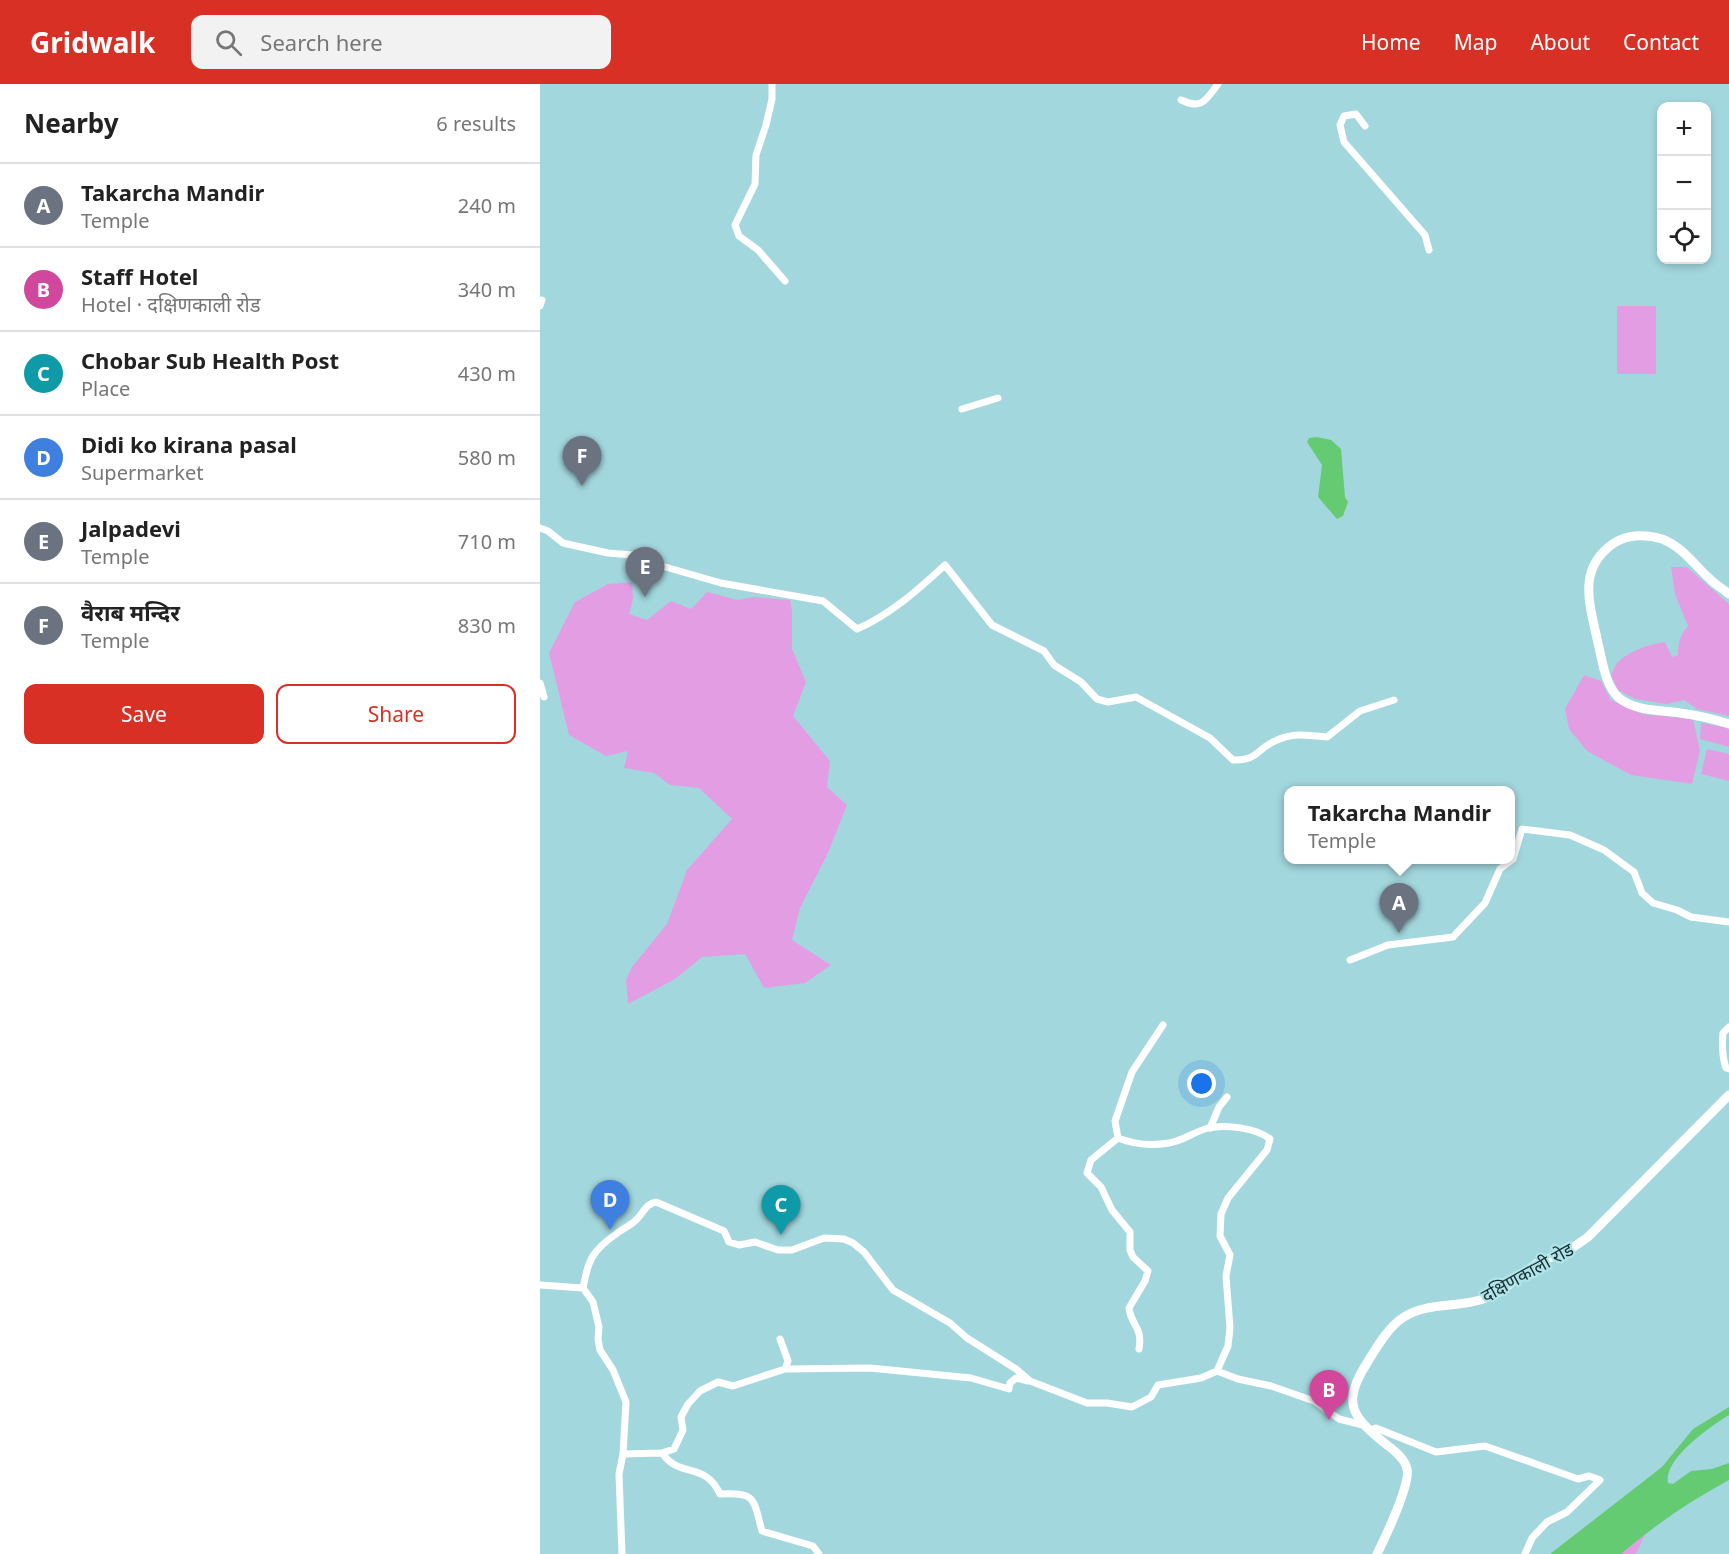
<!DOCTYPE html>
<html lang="en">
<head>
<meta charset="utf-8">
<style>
  :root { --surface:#fff; --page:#f2f2f2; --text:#222; --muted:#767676; --line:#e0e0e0; --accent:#d93025 }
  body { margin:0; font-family:"Noto Sans","Noto Sans Devanagari",sans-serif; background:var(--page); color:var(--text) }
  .controls { position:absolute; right:18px; top:18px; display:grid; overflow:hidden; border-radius:12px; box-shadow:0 3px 9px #0003 }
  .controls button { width:54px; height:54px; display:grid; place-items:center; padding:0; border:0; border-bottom:2px solid var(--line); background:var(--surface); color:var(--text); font:30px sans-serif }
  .you { position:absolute; left:662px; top:1000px; width:21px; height:21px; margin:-15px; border:4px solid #fff; border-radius:50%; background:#1a73e8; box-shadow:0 0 0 9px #1a73e833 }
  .badge { display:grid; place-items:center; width:39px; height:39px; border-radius:50%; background:var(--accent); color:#fff; font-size:20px; font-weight:700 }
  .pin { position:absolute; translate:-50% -50px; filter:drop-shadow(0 2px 3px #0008) }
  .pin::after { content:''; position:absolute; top:32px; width:21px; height:18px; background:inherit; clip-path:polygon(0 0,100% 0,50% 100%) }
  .popup { position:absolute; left:744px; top:702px; width:231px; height:78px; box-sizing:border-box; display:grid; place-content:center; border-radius:12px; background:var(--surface); filter:drop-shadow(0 2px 4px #0005); font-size:20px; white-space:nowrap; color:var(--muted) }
  .popup b { font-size:22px; color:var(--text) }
  .popup::after { content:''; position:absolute; left:50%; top:100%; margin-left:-12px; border:12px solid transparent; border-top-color:var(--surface) }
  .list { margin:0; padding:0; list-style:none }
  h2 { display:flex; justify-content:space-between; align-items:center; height:78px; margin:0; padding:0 24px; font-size:26px }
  h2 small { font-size:20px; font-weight:400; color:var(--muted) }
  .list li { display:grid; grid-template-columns:39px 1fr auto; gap:18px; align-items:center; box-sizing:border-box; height:84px; padding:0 24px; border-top:2px solid var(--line) }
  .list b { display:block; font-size:22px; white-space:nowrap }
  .list p { margin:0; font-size:20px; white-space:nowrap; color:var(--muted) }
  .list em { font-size:20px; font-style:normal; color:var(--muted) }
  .actions { display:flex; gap:12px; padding:18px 24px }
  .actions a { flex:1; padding:14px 0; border:2px solid var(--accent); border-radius:12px; text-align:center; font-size:21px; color:var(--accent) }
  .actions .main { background:var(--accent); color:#fff }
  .icon { flex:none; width:33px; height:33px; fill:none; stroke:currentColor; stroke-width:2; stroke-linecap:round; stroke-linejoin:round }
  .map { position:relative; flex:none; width:1189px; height:1470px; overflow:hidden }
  header { display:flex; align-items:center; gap:36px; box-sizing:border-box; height:84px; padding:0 30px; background:var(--accent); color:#fff }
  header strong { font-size:28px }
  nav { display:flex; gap:33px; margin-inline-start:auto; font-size:21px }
  .search { width:420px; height:54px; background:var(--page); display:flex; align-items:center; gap:15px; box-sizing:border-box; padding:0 21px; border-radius:12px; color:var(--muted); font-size:22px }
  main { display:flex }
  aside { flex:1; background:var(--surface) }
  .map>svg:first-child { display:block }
  .green { fill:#e39ee3 }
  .water { fill:#65cb73 }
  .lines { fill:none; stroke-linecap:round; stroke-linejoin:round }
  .minor { stroke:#fff; stroke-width:7 }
  .secondary { stroke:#fff; stroke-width:9 }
  .labels { text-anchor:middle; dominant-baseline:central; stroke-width:4.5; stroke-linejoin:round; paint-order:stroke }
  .street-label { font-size:18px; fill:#192d30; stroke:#b0e4eb }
</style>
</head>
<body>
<header>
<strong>Gridwalk</strong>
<div class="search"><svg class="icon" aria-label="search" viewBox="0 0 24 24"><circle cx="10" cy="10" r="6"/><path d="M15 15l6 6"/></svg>Search here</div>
<nav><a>Home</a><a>Map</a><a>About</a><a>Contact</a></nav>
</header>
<main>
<aside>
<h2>Nearby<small>6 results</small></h2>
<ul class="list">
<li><span class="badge" style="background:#6b7280">A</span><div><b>Takarcha Mandir</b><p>Temple</p></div><em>240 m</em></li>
<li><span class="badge" style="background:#d1479c">B</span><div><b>Staff Hotel</b><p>Hotel · दक्षिणकाली रोड</p></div><em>340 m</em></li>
<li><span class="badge" style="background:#0f9aa8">C</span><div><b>Chobar Sub Health Post</b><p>Place</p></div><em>430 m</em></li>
<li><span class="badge" style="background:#3f7fe0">D</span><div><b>Didi ko kirana pasal</b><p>Supermarket</p></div><em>580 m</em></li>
<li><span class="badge" style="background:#6b7280">E</span><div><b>Jalpadevi</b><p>Temple</p></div><em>710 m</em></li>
<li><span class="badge" style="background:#6b7280">F</span><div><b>वैराब मन्दिर</b><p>Temple</p></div><em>830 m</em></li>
</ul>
<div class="actions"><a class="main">Save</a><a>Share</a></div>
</aside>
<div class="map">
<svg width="1189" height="1470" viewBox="0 0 1189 1470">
  <rect width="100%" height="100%" fill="#a3d7de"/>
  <path class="green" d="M1077,222h39v68h-39z
    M1131,483h16l42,37v112l-32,-7 -13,-9 -17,4 -32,-5 -17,-9 -7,-15c2,-4 4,-10 7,-13 11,-11 31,-18 47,-20l7,15 6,-2c0,-12 2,-20 10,-29l-13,-32z
    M92,498l1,17 -4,15 18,6 24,-19 20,8 16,-17 31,8 15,-3 37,3 2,11v38l14,33 -13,34 37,45 -3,26 20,18 -19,48 -28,55 -8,32 39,25 -26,18 -41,5 -19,-34 -43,3 -27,22 -47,25 -2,-24 6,-13 35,-43 20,-54 45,-51 -33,-31 -29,-3 -16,-12 -30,-5 4,-17 -22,5 -37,-21 -20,-82 26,-51 33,-18z
    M1044,591l17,6 10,19 31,14 51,5 7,32 -8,33 -61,-9 -44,-24 -18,-22 -4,-20z
    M1161,639l28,5v19l-29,-8z
    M1167,665l22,5v27l-28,-7z
    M1105,1450l-9,20h-15z"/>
  <path class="water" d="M777,353l14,3 10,9 4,48 3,5 -5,14 -6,3 -19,-22 4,-32 -15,-23 2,-4z
    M1189,1323v8c-18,11 -66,44 -61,68l5,1 18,-13 21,-2 17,-6v17c-39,21 -74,45 -108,74h-71l112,-87 31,-38z"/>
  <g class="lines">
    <path class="minor" d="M232,0v15l-6,26 -10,30 -1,29 -20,41 4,11 19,14 27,31
      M641,16c21,10 25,0 37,-16
      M825,42l-9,-12 -12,2 -4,9 4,17 81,93 4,15
      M0,222l2,-6
      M422,325l36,-11
      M0,444l8,3 15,12 45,10 37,3 17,10 59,17 102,18 34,28c33,-14 62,-40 88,-64l47,60 52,26 10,14 27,17 16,17 11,3 28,-5 74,41 23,22c26,0 22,-10 42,-19 17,-9 34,-6 52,-4l33,-26 34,-11
      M0,599l4,14
      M810,876l38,-15 65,-8 32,-34 15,-34 13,-10 9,-30 48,6 34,15 30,22 8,21 11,10 24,7 14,7 38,5
      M623,941l-31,47 -17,49 3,17c15,6 34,8 51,5 13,-2 25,-11 39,-15 17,-4 49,0 62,11l-3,11 -39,48 -7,16 -1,22 10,19 -4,21 4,52 -2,18 -11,25
      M1189,943l-6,6c-1,12 -1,24 3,35l3,1
      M670,1044l9,-21 8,-10
      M578,1054l-27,22 -4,13 14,14 11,23 18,22v18l3,7 15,14 -3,10 -16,27c2,18 14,18 10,41
      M0,1201l43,3 10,14 6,25 -1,12 2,11 13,20 13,32 -3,52 -4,20 3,80
      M43,1204c5,-28 9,-37 33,-54 6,-5 14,-8 20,-14 7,-6 9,-16 20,-18l68,29 5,11 10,3 16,-3 23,8h14l32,-12 20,1 9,4 11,9 29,38 57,33 17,15 49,31 14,12 57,22h20l25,4 19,-10 7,-12 43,-7 16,-7 21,8 33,7 43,15 25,18 24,6
      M245,1285l85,-1 101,10 38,11 1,-6 6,-5 12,3
      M830,1347l6,-3 60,24 49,-6 93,33 11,-3 11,4 -33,32 -20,10 -15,16 -7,16
      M122,1369l12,-4 9,-19 -2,-13 7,-13 12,-13 18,-9 15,4 52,-17 3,-8 -8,-22
      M83,1370l39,-1c18,26 43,8 58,41 37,-2 33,5 42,37l51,15 6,8"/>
    <path class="secondary" d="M1189,510c-6,-5 -13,-9 -18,-14 -16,-14 -28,-33 -49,-41 -15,-5 -34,-5 -48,4 -38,26 -24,62 -16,100 4,16 7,43 21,55 16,13 41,12 61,15 16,2 33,6 49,11
      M837,1470c8,-16 34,-71 30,-85 -2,-10 -12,-18 -20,-24 -35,-28 -46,-41 -20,-82 9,-15 22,-37 37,-46 23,-15 54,-9 79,-18 23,-7 34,-23 53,-35 9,-6 19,-7 29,-12 8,-4 16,-10 23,-15l141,-142"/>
  </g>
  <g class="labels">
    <g class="street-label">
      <text transform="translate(987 1188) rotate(-29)">दक्षिणकाली रोड</text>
    </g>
  </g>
</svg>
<div class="controls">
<button>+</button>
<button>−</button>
<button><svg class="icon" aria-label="locate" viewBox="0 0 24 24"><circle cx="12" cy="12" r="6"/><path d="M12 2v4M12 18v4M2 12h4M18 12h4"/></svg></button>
</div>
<div class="you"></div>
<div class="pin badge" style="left:859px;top:849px;background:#6b7280">A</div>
<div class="popup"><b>Takarcha Mandir</b>Temple</div>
<div class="pin badge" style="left:789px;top:1336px;background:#d1479c">B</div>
<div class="pin badge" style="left:241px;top:1151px;background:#0f9aa8">C</div>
<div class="pin badge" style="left:70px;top:1146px;background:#3f7fe0">D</div>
<div class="pin badge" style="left:105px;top:513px;background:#6b7280">E</div>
<div class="pin badge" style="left:42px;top:402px;background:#6b7280">F</div>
</div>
</main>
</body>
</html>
